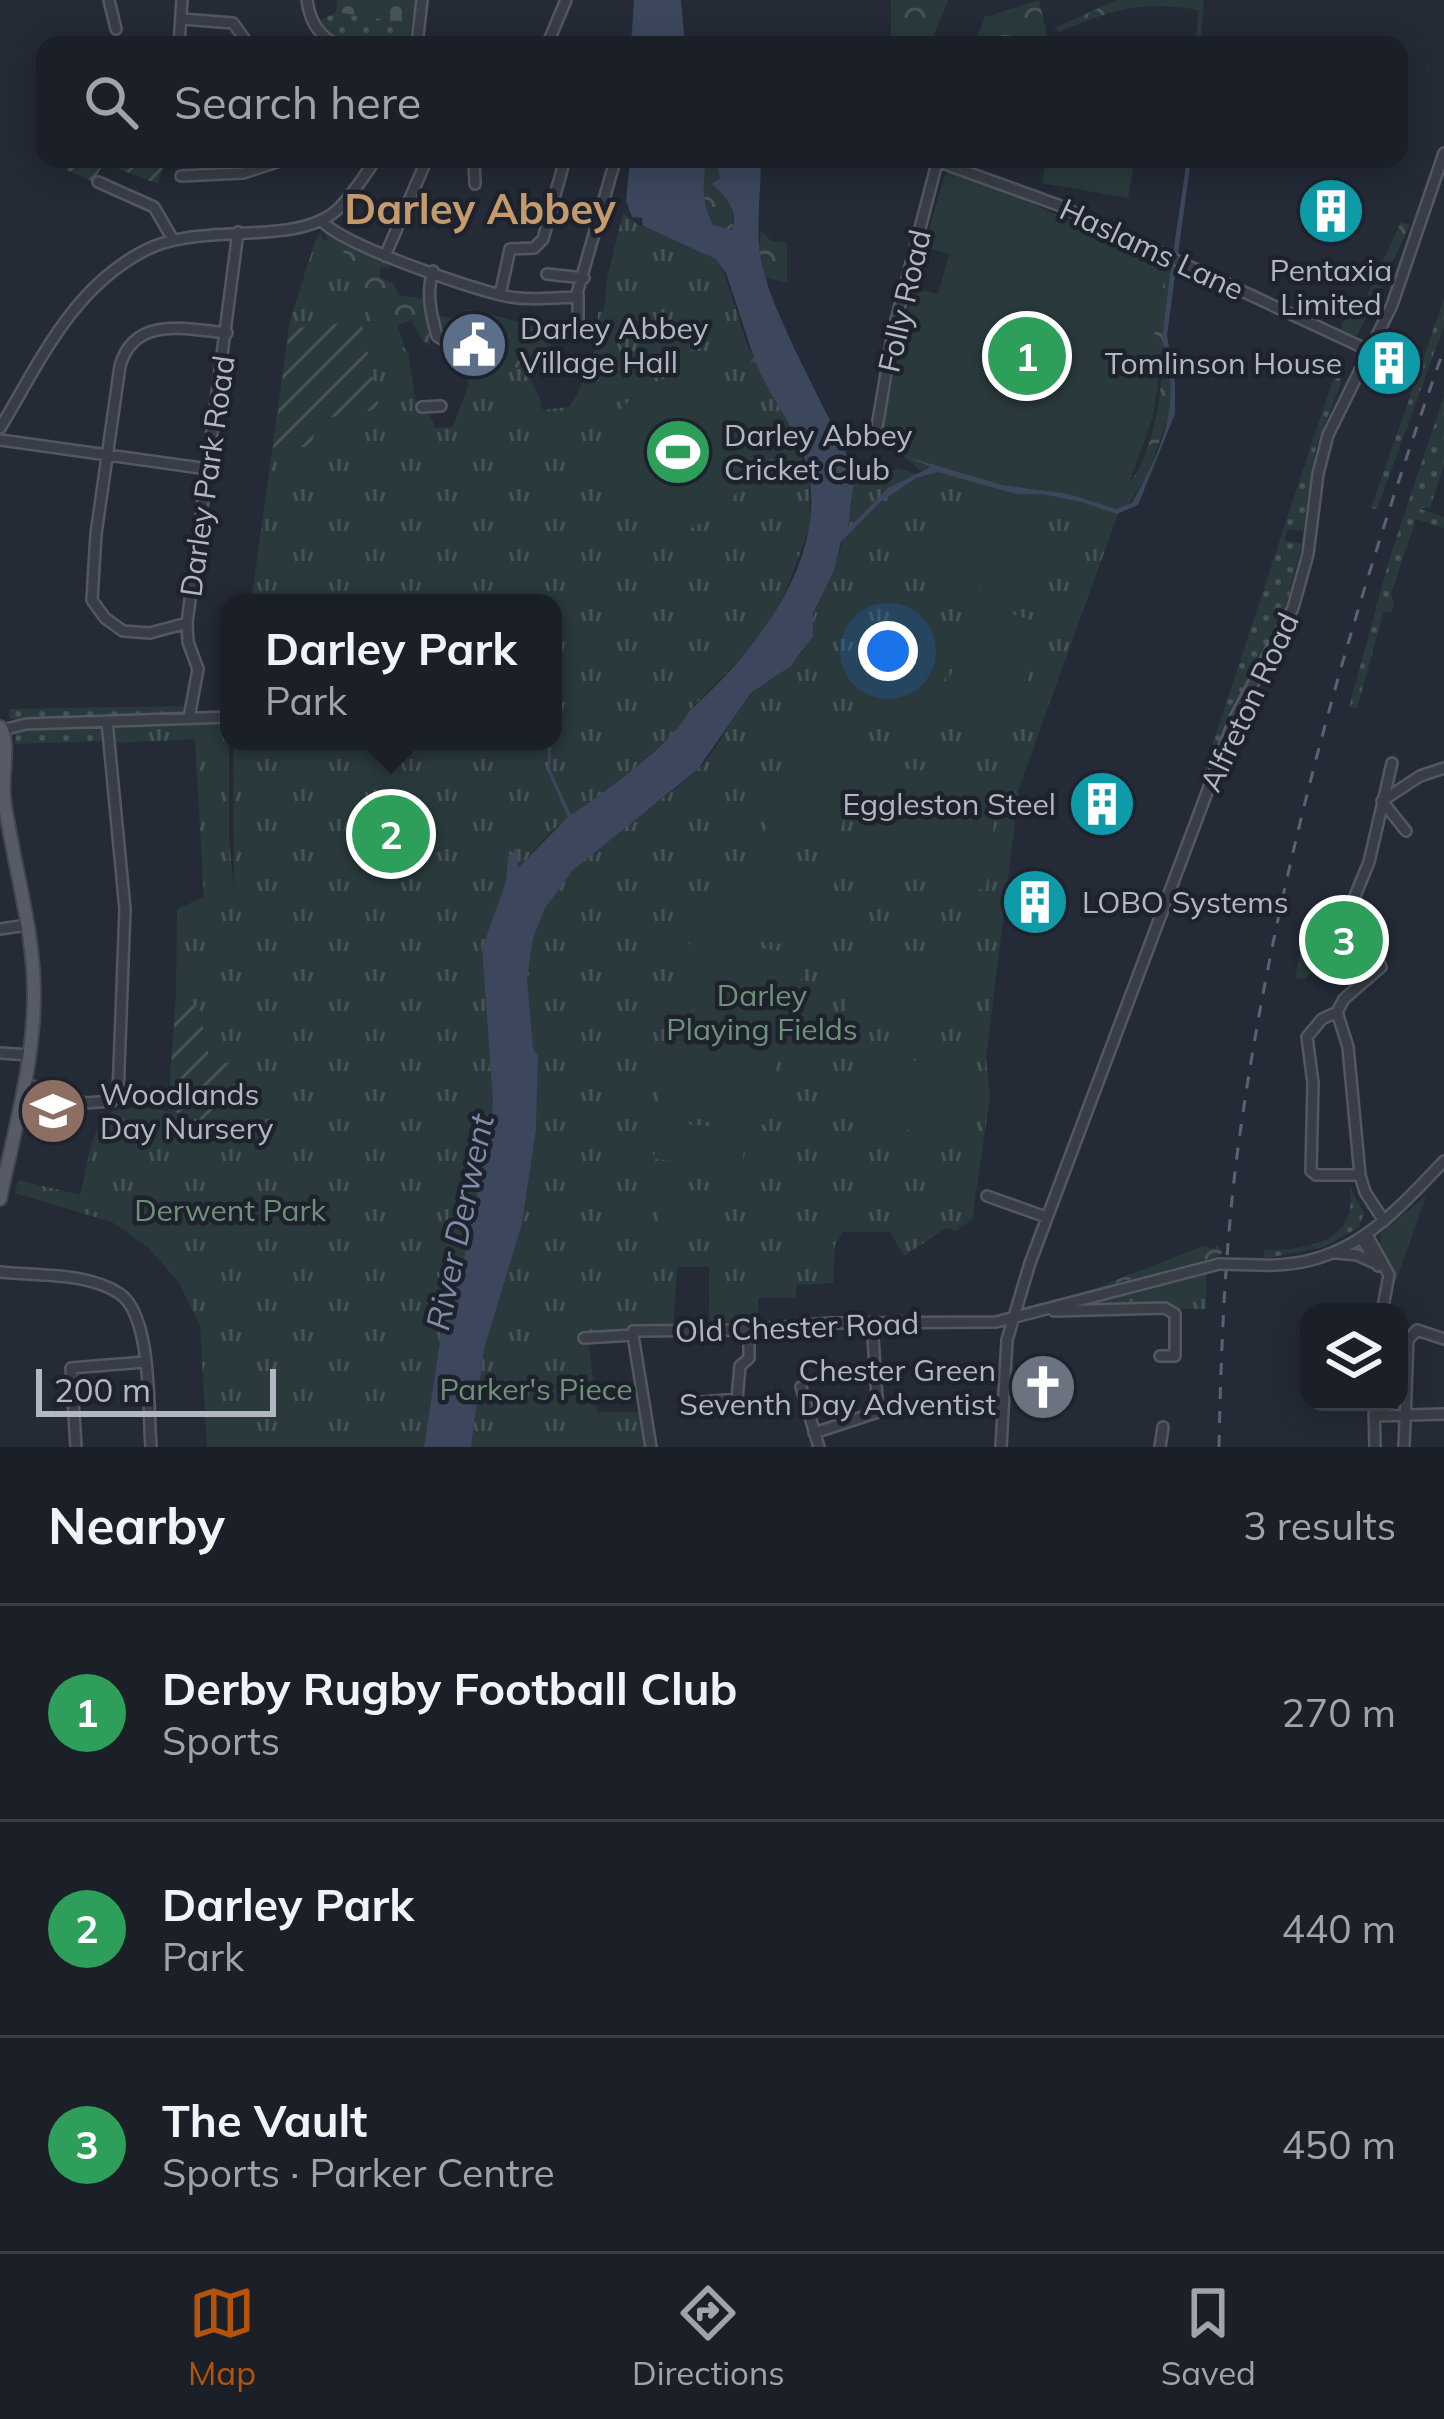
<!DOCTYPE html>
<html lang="en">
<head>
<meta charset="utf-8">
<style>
  :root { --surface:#1b2028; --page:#242830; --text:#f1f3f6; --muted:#a0a3a8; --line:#393e45; --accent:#b45309 }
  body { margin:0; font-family:Mulish,sans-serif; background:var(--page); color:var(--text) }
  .controls { position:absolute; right:36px; bottom:36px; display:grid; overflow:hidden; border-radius:24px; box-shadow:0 6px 30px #0003 }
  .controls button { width:108px; height:108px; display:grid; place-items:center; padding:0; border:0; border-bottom:3px solid var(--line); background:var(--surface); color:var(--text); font:60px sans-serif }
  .scale { position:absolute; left:36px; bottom:30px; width:240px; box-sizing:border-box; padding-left:12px; border:6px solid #b3b7c3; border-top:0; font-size:33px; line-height:42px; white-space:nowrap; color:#b3b7c3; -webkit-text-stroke:9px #1d222c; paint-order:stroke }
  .you { position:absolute; left:888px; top:651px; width:42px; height:42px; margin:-30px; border:9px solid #fff; border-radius:50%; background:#1a73e8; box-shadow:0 0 0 18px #1a73e833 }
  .badge { display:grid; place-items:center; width:78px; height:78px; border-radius:50%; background:var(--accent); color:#fff; font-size:39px; font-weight:700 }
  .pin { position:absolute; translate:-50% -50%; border:6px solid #fff; box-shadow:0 3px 12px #0006 }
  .popup { position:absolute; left:220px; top:594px; width:342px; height:156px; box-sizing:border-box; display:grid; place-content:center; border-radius:24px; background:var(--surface); filter:drop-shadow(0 3px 9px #0005); font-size:39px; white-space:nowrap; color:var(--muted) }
  .popup b { font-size:45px; color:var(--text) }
  .popup::after { content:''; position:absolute; left:50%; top:100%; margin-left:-24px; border:24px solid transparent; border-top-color:var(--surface) }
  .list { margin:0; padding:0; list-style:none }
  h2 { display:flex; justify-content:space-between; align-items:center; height:156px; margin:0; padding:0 48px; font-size:51px }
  h2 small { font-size:39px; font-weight:400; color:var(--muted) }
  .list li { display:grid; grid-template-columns:78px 1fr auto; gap:36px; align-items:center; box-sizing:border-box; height:216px; padding:0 48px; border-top:3px solid var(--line) }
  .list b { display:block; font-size:45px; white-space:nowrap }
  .list p { margin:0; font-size:39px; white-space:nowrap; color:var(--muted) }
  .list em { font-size:39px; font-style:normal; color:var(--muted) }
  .icon { flex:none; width:66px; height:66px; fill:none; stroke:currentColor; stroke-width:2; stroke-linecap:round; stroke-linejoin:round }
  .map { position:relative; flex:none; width:1444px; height:1447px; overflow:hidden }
  .search { position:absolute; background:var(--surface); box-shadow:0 6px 30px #0003; left:36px; right:36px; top:36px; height:132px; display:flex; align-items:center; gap:30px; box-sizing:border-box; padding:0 42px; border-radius:24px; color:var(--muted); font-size:45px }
  .sheet { height:804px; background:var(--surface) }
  nav { display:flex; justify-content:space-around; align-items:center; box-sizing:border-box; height:168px; border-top:3px solid var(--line); background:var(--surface); font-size:33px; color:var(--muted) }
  nav a { display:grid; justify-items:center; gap:6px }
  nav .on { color:var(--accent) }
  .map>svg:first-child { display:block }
  .grass { fill:url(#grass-dots) }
  .forest { fill:url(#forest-crowns) }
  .cemetery { fill:url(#cemetery-stones) }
  .park { fill:url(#park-tufts) }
  .garden { fill:url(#garden-furrows) }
  .pitch { fill:#2a3a3c }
  .water { fill:#3c475e }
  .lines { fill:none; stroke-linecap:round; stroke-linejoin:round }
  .minor-casing { stroke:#535762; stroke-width:14 }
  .major-casing { stroke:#414650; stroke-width:16 }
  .minor { stroke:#383d47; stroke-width:9 }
  .major { stroke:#565b67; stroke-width:12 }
  .rail { stroke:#5c6270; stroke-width:3; stroke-dasharray:12 12; stroke-linecap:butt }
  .minor-bridge-casing { stroke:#535762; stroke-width:14; stroke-linecap:butt }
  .minor-bridge { stroke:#383d47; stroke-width:9 }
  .labels { text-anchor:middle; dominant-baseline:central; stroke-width:9; stroke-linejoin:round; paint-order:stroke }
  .street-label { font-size:30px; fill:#b3b7c3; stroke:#1d222c }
  .poi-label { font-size:30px; fill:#b3b7c3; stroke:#1d222c; text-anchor:start }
  .park-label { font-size:30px; fill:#6d9179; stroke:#1d222c }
  .water-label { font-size:33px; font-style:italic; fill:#7e8ca8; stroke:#1d222c }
  .district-label { font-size:42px; font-weight:bold; fill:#c59b6c; stroke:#1d222c }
</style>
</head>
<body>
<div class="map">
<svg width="1444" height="1447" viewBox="0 0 1444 1447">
  <defs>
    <pattern id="grass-dots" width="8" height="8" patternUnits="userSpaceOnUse" patternTransform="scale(3)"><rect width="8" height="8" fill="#2a3a3c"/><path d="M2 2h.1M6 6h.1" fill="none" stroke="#465457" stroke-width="1.8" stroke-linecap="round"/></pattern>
    <pattern id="forest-crowns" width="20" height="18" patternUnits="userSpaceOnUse" patternTransform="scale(3)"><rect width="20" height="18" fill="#2a3a3c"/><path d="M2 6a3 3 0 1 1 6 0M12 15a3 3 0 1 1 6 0" fill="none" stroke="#465457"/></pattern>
    <pattern id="cemetery-stones" width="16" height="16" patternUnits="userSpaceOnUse" patternTransform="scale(3)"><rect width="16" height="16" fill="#2a3a3c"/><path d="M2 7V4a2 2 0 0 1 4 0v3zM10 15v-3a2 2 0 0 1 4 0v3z" fill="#465457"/></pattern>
    <pattern id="park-tufts" width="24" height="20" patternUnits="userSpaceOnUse" patternTransform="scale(3)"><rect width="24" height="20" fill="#2a3a3c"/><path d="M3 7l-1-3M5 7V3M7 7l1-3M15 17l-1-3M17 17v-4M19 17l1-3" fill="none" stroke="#465457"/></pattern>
    <pattern id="garden-furrows" width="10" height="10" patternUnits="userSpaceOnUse" patternTransform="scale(3)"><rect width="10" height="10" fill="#2a3a3c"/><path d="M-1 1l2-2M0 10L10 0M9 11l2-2" fill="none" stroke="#465457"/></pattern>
  </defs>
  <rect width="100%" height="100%" fill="#242a36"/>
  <path class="grass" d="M339,11l73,13 -1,21c-32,0 -75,9 -93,-24z
    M1444,299v27l-67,183 -6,-1z
    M1335,352l6,31 -25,64 -13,84 -15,-2 -4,11 18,4 -18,70 -55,102 -20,54h-5l130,-394 -7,-4z
    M1444,396v69l-14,43h-13l27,9v11l-28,-9 -25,75 3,9 -3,10 -7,-2 -27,97 -8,-1 41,-150z
    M187,706l1,10 -178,3 -1,-10z
    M100,726l4,15 -90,3 4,-16z
    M1349,1185l15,28 -5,14 -35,20 -61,12 2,-9c45,0 95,-9 84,-65z"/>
  <path class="forest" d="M891,0h57l-18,45h-39z
    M1039,0l10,45h-75l11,-28z
    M1117,0h87l-4,45h-42v-4l38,2 2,-33c-61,-10 -84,0 -139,22l-5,-4z
    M706,159h22l-9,31 13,17 1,23 -20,-5c-13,-25 -9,-40 -7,-66z
    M645,162l31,8 11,12 1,9 -12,4 -35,-15z
    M1401,222l9,3 -53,111 -15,-4v-10l17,-9z
    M761,230l10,11 16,2v39l-22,-4 -6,-31z
    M325,232l65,28 -1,8 -9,-1v10l14,7 4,11 27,4v11l19,7 23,2 1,-9c28,4 56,14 84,23l-2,28 -20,2 -1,14 12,24 -6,6 -77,4 8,-9 5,-43h9v-33l-33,-3 -1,12 -17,-9 1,20 -8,-5 -10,-21 -15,5 9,25 8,61h13l6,11h-11l-171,181 22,-153 43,-159 -12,-18 16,-40 5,10 3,-3z
    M1174,263l-11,86 7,30v33l-22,62 -21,33 -11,2 -225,-63 1,-12 227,58c31,-22 38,-78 43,-115h-3l-5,-42 13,-71z
    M1216,1245l7,6 -4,5 -129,34 114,-44 12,3z"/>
  <path class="cemetery" d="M337,0h83l-8,24 -76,-12z"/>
  <path class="park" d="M623,213l15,12 72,28 12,13 26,81 47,90 14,43 1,46 -25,67 -25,45 -72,74 -4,12 -57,51 -72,53 -37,40 -10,-11 -2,24 -24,68 11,151 -2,22 -25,129 -24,77 -18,119h-217l-7,-121 -21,-43 -31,-36 -36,-25 -97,-29 3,-13 62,15c6,-21 9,-53 21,-73 18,-30 89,-6 115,3l17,-25 2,-26 4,-2 -6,-9h-23l-11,-54 -23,-14 1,-86 27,-12 -9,-158 -81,4 2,-22 113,-1v122l5,47 -1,-148h320v-138h-302l39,-283 26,-81 23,3 35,78 34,32 9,57 16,13 1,6 19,-1c7,-22 15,-35 20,-59l12,-5 44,6v8l14,33 26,-3c21,-31 28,-58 29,-95l6,-1 3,-32z
    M898,469l216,56 -95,263 -33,271 4,38 -18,122 -16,12 -10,-3 -42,28 -14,-24h-47l-8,13 -2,38 -37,2v13h-38v25l-49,2v-58h-32l-4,61 -91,7 7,11 8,66h42l6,35h-174l13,-98 38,-125 14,-94 2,-74 -5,-8c-6,-44 -12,-93 9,-134 32,-63 103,-97 153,-142 23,-21 34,-51 53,-74 14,-16 36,-23 50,-40 20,-26 9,-26 18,-49 16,-42 40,-84 36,-131z
    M1426,1196l-30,85 -17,-34 2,-14z
    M1206,1274v35l-133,-1z"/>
  <path class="garden" d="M71,159h94l-7,25 -55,-21 -9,19 -28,-12z
    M361,321l18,88 -65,11 -1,26 -40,4 16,-121z
    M176,995l23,14 11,53 23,1 7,8 -5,4 -2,25 4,5 -21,20 -48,-15z"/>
  <path class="pitch" d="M1046,159h89l-7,39 -86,-15z
    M951,171l49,18 66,30 5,7 96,38 -13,71 5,42 -6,40 -39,108 -181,-44 -50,-42v-16l30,-135 25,6 11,-40 -25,-7 21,-73z
    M708,358l15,8 -8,17c43,39 48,98 -2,133 -51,36 -88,8 -103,-44 -6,-18 -8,-38 3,-54 8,-13 23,-21 35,-30 17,-11 32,-18 52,-13z
    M937,508l105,23 -21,70 -107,-27z
    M977,601l67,24 -39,106 -65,-26z
    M895,607l67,22 -37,107 -68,-25z
    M798,726l68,19 -33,111 -69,-23z
    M866,763l68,9 -15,108 -70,-10z
    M940,774l59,7 -13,109 -62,-9z
    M720,863l115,16 -11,71 -116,-17z
    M1309,910l10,2 -2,12 9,2 3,-12 15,3 4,5 -38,35 8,11 -14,11 -9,-1z
    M691,937l114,18 -11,71 -115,-18z
    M856,943l116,16 -10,71 -117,-15z
    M668,1043l110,16 -10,66 -110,-11z
    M860,1053l113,15 -10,70 -113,-16z
    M658,1121l88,9 -4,38 -88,-9z
    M659,1190h47l-1,35 -47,-2z"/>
  <path class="water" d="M634,0h47l4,45h-54z
    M630,159h76c-2,26 -6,41 7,66l19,5c7,-20 -6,-33 -20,-46l8,-6 -3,-17 44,-2c0,30 -5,66 -1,95 6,36 21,64 34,94l53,107 6,32 -5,42 40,-41 43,-21 -27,-11 98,29 66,9 48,15 16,-6c21,-38 42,-78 38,-123 -2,-16 -8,-30 -7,-46 6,-59 16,-119 24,-175h4l-24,176 8,47v32l-37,91 -21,9 -35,-12 -40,-8h-26l-78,-22 -22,6 -36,24 -39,40 -7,28 -21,44v22l-22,30 -40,27 -53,76 -125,101 -28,38 -12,30 -6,40 6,70 5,8 -2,74 -14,94 -38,125 -13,98h-47l18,-119 24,-77 25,-129 2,-22 -11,-151 24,-68 2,-24 9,-9 1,20 50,-51 -20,-45v-31l8,1 -5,3 -1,24 21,46c26,-17 109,-77 117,-103 67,-59 150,-162 115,-258 -12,-32 -34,-59 -47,-91l-6,-2 4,-3 -28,-85 -10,-14 -73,-33 -1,-8 -10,-1 -6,-16z"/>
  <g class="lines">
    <g class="minor-casing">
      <path id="minor" d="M109,0l7,29
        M307,0c3,21 11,36 31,45
        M182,19l51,4 16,22
        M179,45l3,-45
        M417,45l5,-45
        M547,45l19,-45
        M729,45h16
        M474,159l1,25
        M931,159l127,46 310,145
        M181,176l62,-3 43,-14
        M98,182l56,25 18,31
        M321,220c19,24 145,67 180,75 23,6 52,3 75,2l37,-129 -3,-9
        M385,256l42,-97
        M433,271c-7,22 -2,43 4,65l16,10
        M547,274l37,4
        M500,295l10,-46 24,-1 9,-9 22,-80
        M578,333v-38
        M422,407l19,-1
        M0,428c40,-66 71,-138 142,-176 57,-32 152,-4 195,-42 15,-14 27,-34 39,-51
        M875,439l18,-107 44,-169
        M0,440l208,29
        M187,623l-37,10 -27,-2 -18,-13 -13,-18 4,-66 24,-168c14,-51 67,-37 107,-33
        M189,718l9,-49 -10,-27 -1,-19 51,-391
        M3,730l23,-6 203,-7
        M1406,831l-24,-30 38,-25 24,-8
        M0,929l27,-4
        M1337,1012l-15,7 -15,18 6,46 -2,88 5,4h44
        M0,1053l30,2
        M26,1084l59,19 27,-2 6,-6 7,-186 -18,-188
        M987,1196l59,21
        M1384,1221l-19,-29 -5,-17 -12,-128 -11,-35 7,-13 37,-32 -31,-59 19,-46 23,-99
        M1367,1235l22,40 -7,37
        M1361,1238l17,28
        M1336,1253l21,2 20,9
        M1260,1265c85,4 130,-47 184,-104
        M0,1272c37,4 88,0 120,22 32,22 28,115 31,153
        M1054,1311l111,-3 10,6v42h-15
        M872,1323l6,89
        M633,1335l18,112
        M584,1338l49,-3v-4l116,-1 82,-7 165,-1 223,-58
        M801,1387l18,60
        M1374,1402l1,45
        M961,1406l41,2
        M701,1408l1,-6 35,-3 3,-33 9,-8v-28
        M1374,1416l70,-2
        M814,1433l64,-21 30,-4
        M76,1447l-5,-79 73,-6
        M1001,1447l6,-107 23,-77 205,-545 58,-110 15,-54 10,-80 10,-39 64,-130 52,-152
        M1160,1447l3,-20
        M1404,1447l4,-107 9,-10 27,9"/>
    </g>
    <g class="major-casing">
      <path id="major" d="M0,727c11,15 1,50 4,71 9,67 31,133 30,201 -1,68 -20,133 -34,200"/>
    </g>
    <use href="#minor" class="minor"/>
    <use href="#major" class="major"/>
    <path class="rail" d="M1219,1447c2,-100 6,-200 19,-299 37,-274 114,-540 206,-799"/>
    <g class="minor-bridge-casing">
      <path id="minor-bridge" d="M1219,1264l41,1"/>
    </g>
    <use href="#minor-bridge" class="minor-bridge"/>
  </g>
  <defs>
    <g id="building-disc" transform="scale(3.45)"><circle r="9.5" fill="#0f9aa8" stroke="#1d222c"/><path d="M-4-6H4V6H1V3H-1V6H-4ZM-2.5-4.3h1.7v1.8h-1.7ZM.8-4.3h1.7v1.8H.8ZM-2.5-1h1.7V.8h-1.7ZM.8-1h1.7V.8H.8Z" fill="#fff"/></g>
    <g id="civic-disc" transform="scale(3.45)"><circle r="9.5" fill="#5c6f8a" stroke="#1d222c"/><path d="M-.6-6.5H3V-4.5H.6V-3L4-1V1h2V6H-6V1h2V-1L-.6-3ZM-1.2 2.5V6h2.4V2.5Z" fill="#fff"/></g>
    <g id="stadium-disc" transform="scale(3.45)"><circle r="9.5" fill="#2e9e5b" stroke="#1d222c"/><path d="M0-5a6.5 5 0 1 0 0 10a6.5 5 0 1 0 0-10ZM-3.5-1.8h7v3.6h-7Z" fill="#fff"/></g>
    <g id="school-disc" transform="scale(3.45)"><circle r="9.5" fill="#8d6e63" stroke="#1d222c"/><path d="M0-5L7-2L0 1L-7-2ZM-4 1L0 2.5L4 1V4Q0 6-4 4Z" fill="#fff"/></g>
    <g id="church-disc" transform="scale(3.45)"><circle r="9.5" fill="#6b7280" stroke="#1d222c"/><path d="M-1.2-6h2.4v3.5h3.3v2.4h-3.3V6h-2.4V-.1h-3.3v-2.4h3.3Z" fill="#fff"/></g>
  </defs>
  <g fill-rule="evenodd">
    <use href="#building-disc" x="1331" y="211"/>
    <use href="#civic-disc" x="474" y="345"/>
    <use href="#building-disc" x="1389" y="363"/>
    <use href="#stadium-disc" x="678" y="452"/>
    <use href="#building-disc" x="1102" y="804"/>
    <use href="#building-disc" x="1035" y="902"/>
    <use href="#school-disc" x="53" y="1111"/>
    <use href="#church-disc" x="1043" y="1387"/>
  </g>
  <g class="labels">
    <g class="street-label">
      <text transform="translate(1152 249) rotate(25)">Haslams Lane</text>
      <text transform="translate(904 301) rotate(-77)">Folly Road</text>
      <text transform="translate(207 476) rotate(-82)">Darley Park Road</text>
      <text transform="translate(1249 702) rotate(-65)">Alfreton Road</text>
      <text transform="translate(797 1327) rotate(-2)">Old Chester Road</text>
    </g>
    <g class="poi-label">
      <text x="1331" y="270" text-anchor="middle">Pentaxia<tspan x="1331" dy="34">Limited</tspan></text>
      <text x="520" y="328">Darley Abbey<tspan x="520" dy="34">Village Hall</tspan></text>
      <text x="1342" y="363" text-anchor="end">Tomlinson House</text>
      <text x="724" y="435">Darley Abbey<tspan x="724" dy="34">Cricket Club</tspan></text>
      <text x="1056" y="804" text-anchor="end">Eggleston Steel</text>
      <text x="1082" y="902">LOBO Systems</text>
      <text x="100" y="1094">Woodlands<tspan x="100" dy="34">Day Nursery</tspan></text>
      <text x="996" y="1370" text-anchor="end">Chester Green<tspan x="996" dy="34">Seventh Day Adventist</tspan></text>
    </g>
    <g class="park-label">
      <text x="762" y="995">Darley<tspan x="762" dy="34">Playing Fields</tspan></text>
      <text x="230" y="1210">Derwent Park</text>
      <text x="536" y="1389">Parker's Piece</text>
    </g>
    <g class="water-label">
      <text transform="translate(459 1222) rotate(-78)">River Derwent</text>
    </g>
    <g class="district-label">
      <text x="480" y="208">Darley Abbey</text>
    </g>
  </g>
</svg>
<div class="controls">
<button><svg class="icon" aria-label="layers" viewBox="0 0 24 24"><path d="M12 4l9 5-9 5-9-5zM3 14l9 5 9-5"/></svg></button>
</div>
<div class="scale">200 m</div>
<div class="you"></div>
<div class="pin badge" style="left:1027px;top:356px;background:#2e9e5b">1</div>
<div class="pin badge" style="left:391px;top:834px;background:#2e9e5b">2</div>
<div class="popup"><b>Darley Park</b>Park</div>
<div class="pin badge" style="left:1344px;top:940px;background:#2e9e5b">3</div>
<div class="search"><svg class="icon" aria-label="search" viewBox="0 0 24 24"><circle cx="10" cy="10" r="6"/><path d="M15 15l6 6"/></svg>Search here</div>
</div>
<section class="sheet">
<h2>Nearby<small>3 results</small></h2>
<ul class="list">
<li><span class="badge" style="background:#2e9e5b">1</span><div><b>Derby Rugby Football Club</b><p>Sports</p></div><em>270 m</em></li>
<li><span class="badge" style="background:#2e9e5b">2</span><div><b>Darley Park</b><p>Park</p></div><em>440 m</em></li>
<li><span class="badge" style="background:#2e9e5b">3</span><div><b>The Vault</b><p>Sports · Parker Centre</p></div><em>450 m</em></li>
</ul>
</section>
<nav>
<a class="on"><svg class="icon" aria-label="map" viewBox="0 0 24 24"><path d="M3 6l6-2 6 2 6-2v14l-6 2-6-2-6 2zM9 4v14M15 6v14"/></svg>Map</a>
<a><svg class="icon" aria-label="directions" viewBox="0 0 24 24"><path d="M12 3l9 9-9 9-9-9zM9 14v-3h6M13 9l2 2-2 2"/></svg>Directions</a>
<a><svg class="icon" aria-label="saved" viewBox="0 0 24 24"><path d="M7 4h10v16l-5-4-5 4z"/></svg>Saved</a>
</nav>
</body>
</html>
